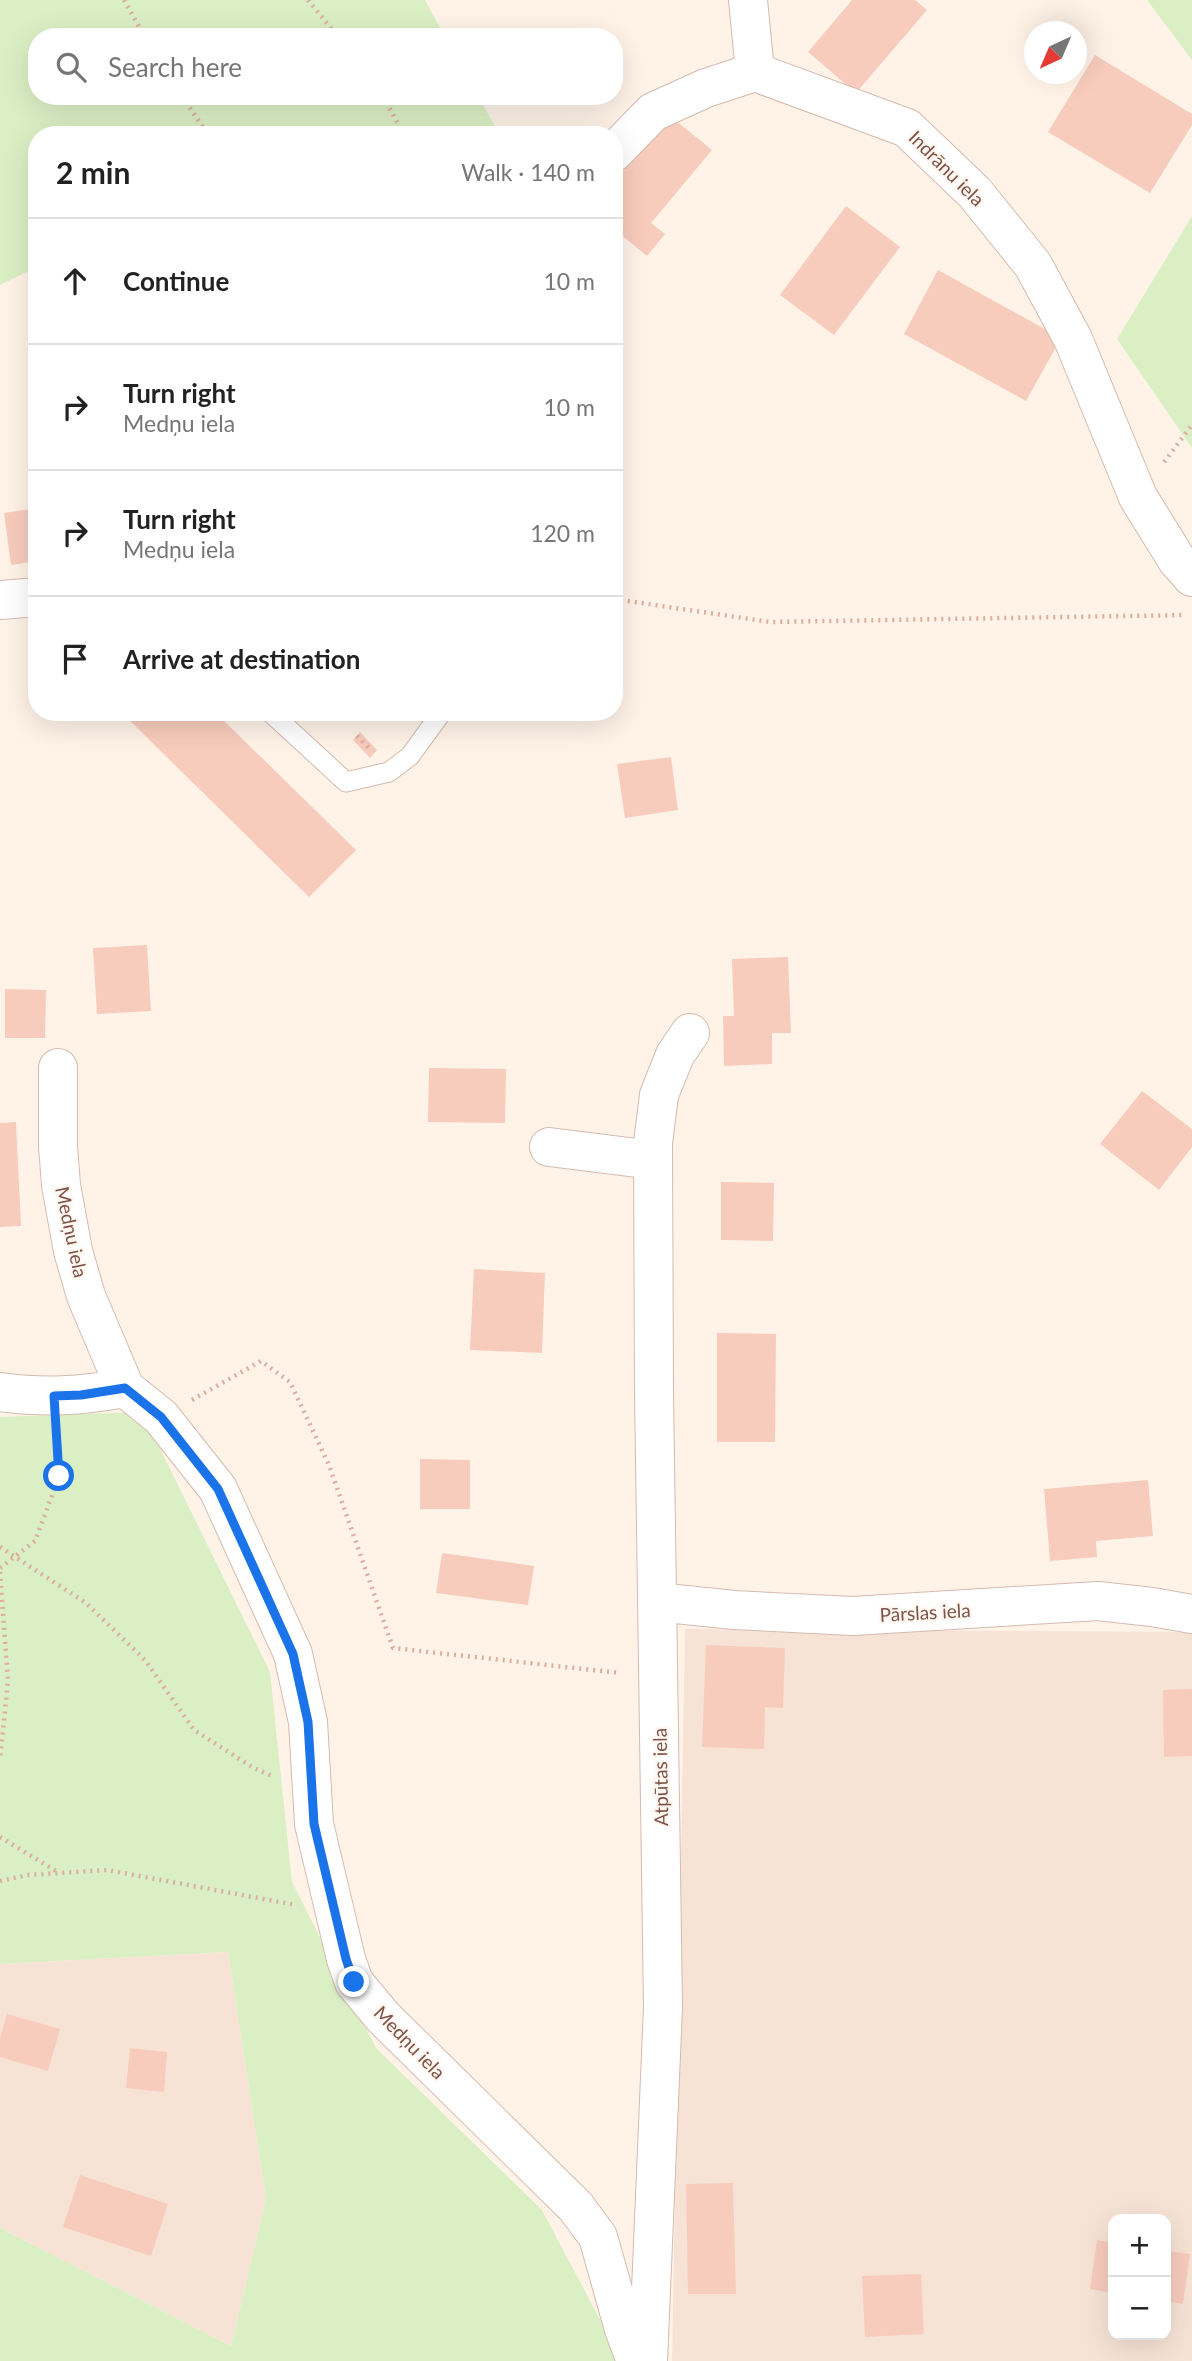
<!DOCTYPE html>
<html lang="en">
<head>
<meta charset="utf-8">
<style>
  :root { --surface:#fff; --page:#f2f2f2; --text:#222; --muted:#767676; --line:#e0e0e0 }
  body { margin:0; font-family:Lato,sans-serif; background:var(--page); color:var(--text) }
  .controls { position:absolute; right:21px; bottom:21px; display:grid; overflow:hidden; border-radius:14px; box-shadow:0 7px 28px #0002 }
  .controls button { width:63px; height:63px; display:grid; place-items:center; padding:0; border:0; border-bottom:2px solid var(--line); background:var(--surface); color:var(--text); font:35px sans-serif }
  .compass { position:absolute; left:1024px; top:21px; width:63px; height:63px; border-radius:50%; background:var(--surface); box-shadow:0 7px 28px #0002; rotate:224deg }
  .stop { position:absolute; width:21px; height:21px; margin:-16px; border:5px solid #1a73e8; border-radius:50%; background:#fff }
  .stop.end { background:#1a73e8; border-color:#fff; box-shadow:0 2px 7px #0008 }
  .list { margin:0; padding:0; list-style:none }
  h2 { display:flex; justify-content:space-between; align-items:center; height:91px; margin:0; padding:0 28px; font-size:30px }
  h2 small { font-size:23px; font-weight:400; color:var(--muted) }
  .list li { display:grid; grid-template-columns:46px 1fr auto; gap:21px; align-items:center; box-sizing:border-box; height:126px; padding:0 28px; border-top:2px solid var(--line) }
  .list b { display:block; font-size:26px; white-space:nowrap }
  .list p { margin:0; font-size:23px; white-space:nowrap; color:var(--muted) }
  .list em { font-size:23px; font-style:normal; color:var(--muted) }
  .icon { flex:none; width:38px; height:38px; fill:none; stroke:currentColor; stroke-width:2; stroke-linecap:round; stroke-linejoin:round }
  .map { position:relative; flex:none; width:1192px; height:2361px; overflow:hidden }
  .search { position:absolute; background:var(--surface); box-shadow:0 7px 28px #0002; left:28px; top:28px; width:595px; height:77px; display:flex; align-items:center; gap:18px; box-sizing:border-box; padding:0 24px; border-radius:28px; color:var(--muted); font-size:26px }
  .panel { position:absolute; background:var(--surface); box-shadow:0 7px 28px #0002; left:28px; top:126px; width:595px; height:595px; border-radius:28px }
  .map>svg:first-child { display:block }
  .residential { fill:#f7e3d6; fill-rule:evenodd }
  .green { fill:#dbefc4 }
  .building { fill:#f7ccbd }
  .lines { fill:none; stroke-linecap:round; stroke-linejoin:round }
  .lane-casing { stroke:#d5baaf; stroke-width:21 }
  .street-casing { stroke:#d5baaf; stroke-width:40 }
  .path { stroke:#ddae9f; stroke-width:4.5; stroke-dasharray:2 5; stroke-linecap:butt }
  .lane { stroke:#fff; stroke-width:19 }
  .street { stroke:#fff; stroke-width:38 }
  .route { stroke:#1a73e8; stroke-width:9 }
  .labels { text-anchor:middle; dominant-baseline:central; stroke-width:5; stroke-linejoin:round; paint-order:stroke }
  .street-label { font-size:19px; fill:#7d5348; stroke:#fff7f1 }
</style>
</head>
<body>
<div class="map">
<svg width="1192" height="2361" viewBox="0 0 1192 2361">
  <rect width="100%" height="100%" fill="#fff3e8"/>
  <path class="residential" d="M685,1629l507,3v729h-520zM1113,2219h53v116h-53z
    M228,1952l38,247 -35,147 -231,-118v-264z"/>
  <path class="green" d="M0,0h425l20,37h-408v59h441l22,39h-463v132l-37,18z
    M1147,0h45v60z
    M1192,216v232l-75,-109z
    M142,1412l128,260 22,210 84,166 166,162 80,151h-622v-133l231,118 35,-147 -38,-247 -228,12v-547z"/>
  <path class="building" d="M852,0h63l12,10 -71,83 -48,-41z
    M1095,55l97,59v11l-42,68 -102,-61z
    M670,116l42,34 -61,73 14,11 -18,22 -33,-27v-47z
    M846,206l54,41 -66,88 -54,-40z
    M938,270l123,68 -35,63 -122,-67z
    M37,508v53l-26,4 -7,-52z
    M121,712h94l141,138 -47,47z
    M360,732l17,18 -7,8 -17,-18z
    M671,757l7,53 -53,8 -8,-54z
    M147,945l4,66 -54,3 -4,-66z
    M788,957l3,76h-19v31l-48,2 -1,-50h11l-2,-57z
    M5,989l41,1 -1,48h-40z
    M429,1068l77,1 -1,54 -77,-1z
    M1142,1091l50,38v18l-33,43 -59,-46z
    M16,1122l5,104 -21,1v-104z
    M721,1182l53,1 -1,58 -52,-1z
    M474,1269l71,4 -3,80 -72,-3z
    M717,1333l59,1 -1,108h-58z
    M420,1459l50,1v49h-50z
    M1148,1480l5,56 -57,5 1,16 -47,4 -6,-72z
    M442,1553l92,13 -6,39 -92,-12z
    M706,1645l79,3 -2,60 -18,-1 -1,42 -62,-2z
    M1192,1689v67l-28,1 -1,-67z
    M7,2014l53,15 -12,42 -48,-14v-19z
    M130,2048l37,4 -3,40 -38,-4z
    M80,2175l88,29 -17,52 -88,-29z
    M733,2183l3,111h-48l-2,-110z
    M1097,2240l16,3v50l-23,-4z
    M1166,2251l24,3 -7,50 -17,-3z
    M921,2274l3,60 -59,3 -3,-61z"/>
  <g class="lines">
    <g class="lane-casing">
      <path id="lane" d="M270,712l76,70 43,-10 21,-16 32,-44"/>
    </g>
    <g class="street-casing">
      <path id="street" d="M748,0l7,72
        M614,152l39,-40 53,-24 49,-16 152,56 68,65 58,72 40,74 65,158 39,63 15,17
        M0,600l37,-3
        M58,1068v78l3,39 12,66 13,45 39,92 36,29 57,72 75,165 15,68 6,102 32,135 8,23 29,35 193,190 22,30 26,92 12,32
        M549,1147l104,13
        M0,1392c45,6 80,4 125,-4
        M657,1602l77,8 119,6 245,-15 54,6 40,7
        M648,2361l15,-354 -9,-615 -1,-249 6,-48 16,-40 15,-22"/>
    </g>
    <path class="path" d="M124,0l21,37
      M308,0l30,37
      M182,96l26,39
      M383,96l21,39
      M1164,462l28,-37
      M614,599l156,23 414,-7
      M357,736l13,13
      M192,1400l69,-39 29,21 39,83 64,183 227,25
      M0,1547l86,56 59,57 49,70 58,37 22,10
      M0,1568l35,-27 24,-64 -3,-44
      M0,1572l8,108 -8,80
      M0,1837l56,34
      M0,1881l28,-6 79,-5 189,35"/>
    <use href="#lane" class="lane"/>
    <use href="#street" class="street"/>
  </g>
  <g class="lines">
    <path class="route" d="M59,1476l-5,-80 27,-1 44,-7 36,29 57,72 75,165 15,68 6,102 32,135 8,23"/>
  </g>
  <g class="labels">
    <g class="street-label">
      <text transform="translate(947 168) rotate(45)">Indrānu iela</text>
      <text transform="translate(72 1232) rotate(78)">Medņu iela</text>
      <text transform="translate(925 1612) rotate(-3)">Pārslas iela</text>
      <text transform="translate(660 1777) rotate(-91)">Atpūtas iela</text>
      <text transform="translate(410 2042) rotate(46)">Medņu iela</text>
    </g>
  </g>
</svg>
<div class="controls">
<button>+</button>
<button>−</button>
</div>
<svg class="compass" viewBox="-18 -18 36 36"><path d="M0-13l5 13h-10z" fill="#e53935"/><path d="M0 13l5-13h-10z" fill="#767676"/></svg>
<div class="stop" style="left:59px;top:1476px"></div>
<div class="stop end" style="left:354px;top:1982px"></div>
<div class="search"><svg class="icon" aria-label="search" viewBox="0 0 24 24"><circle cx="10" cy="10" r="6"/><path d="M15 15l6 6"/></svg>Search here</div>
<section class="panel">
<h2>2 min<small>Walk · 140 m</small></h2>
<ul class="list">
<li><svg class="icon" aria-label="ahead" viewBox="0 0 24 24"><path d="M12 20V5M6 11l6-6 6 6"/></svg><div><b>Continue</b></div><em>10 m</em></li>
<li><svg class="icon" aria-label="right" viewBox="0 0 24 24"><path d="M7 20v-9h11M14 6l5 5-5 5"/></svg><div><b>Turn right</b><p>Medņu iela</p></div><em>10 m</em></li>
<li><svg class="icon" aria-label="right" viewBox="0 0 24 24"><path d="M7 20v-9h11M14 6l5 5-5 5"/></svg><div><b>Turn right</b><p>Medņu iela</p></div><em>120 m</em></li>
<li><svg class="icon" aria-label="arrive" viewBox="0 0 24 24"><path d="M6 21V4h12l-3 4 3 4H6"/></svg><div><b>Arrive at destination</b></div></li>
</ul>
</section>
</div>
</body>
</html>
